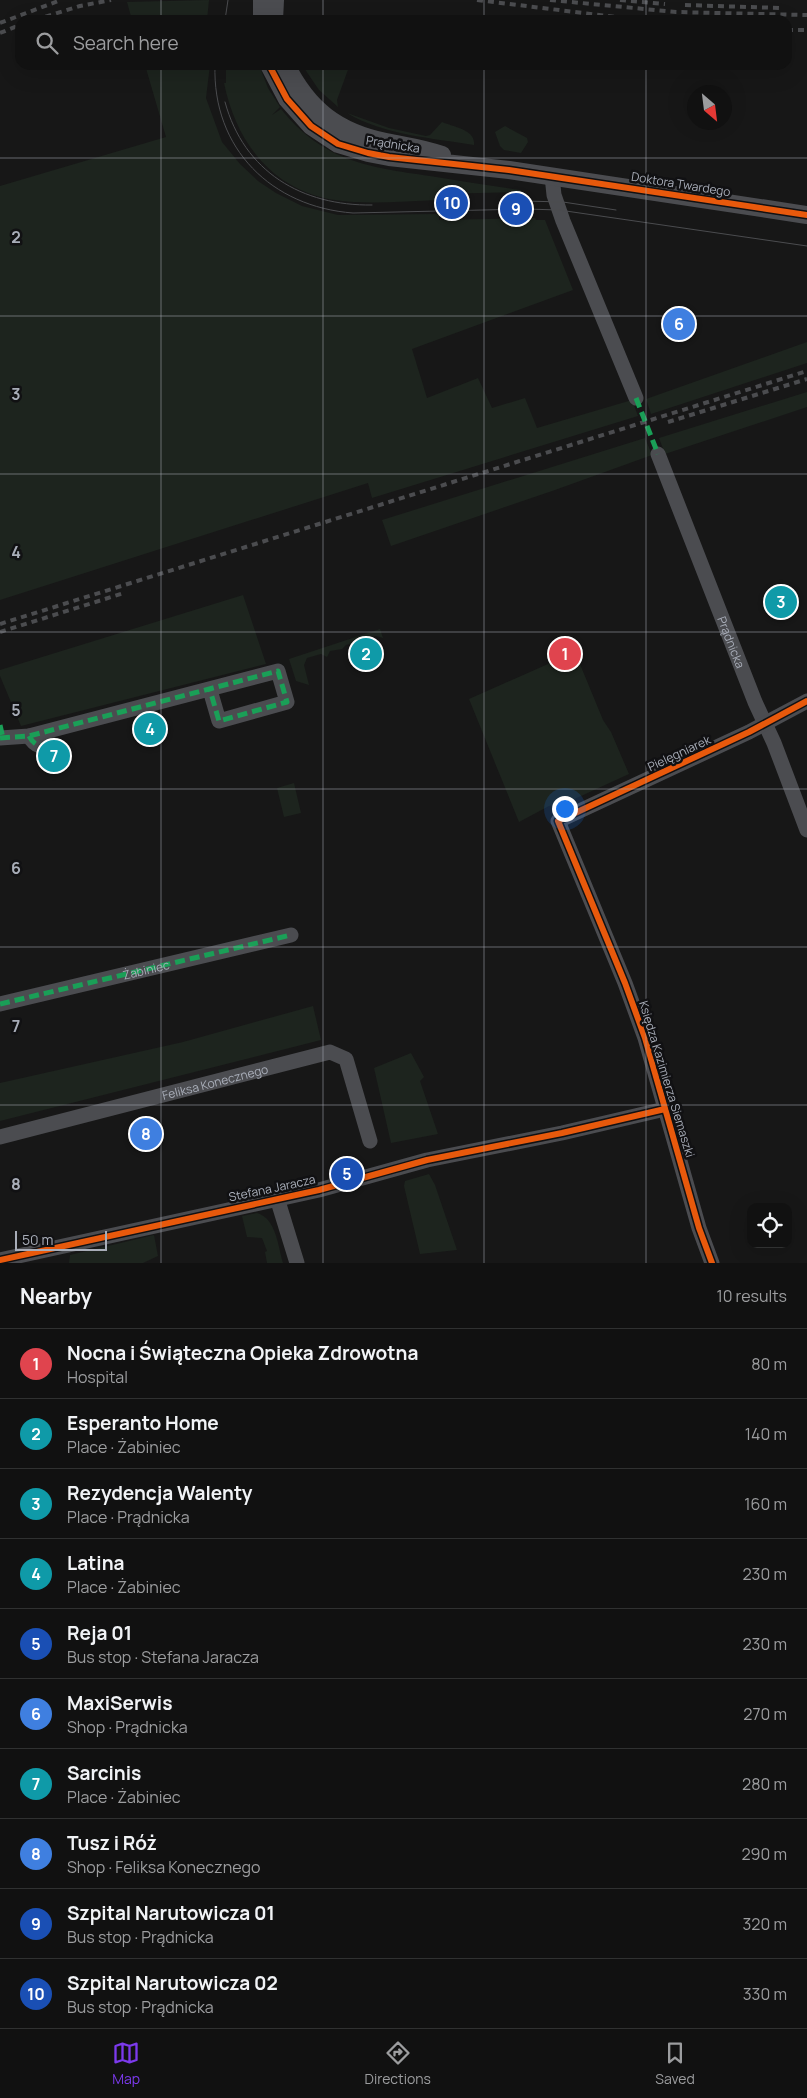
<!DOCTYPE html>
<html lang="en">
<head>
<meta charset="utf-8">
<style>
  :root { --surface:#111; --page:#1e1f1f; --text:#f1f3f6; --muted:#9c9d9f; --line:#303131; --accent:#7c3aed }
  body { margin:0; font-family:Manrope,sans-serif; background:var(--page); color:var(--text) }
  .controls { position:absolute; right:15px; bottom:15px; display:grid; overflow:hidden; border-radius:10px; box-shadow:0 5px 20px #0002 }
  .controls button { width:45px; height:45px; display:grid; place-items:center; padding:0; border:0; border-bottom:1px solid var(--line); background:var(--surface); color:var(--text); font:25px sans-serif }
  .compass { position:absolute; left:687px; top:85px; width:45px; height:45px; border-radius:50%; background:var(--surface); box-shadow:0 5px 20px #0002; rotate:152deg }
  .scale { position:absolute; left:15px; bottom:12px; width:92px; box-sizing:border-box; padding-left:5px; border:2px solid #a8adb8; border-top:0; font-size:14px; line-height:18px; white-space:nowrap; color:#a8adb8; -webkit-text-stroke:4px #111113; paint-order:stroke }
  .you { position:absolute; left:564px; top:808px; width:18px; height:18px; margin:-12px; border:4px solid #fff; border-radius:50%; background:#1a73e8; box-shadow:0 0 0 8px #1a73e833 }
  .badge { display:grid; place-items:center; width:32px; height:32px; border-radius:50%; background:var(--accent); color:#fff; font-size:16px; font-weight:700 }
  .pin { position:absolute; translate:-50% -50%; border:2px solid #fff; box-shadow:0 1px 5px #0006 }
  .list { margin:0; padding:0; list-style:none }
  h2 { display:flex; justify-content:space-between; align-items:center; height:65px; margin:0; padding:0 20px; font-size:21px }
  h2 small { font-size:16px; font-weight:400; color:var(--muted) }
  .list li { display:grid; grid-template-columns:32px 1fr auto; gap:15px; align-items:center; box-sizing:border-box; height:70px; padding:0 20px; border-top:1px solid var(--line) }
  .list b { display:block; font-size:19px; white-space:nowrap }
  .list p { margin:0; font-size:16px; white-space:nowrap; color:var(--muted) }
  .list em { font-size:16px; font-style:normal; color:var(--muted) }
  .icon { flex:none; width:28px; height:28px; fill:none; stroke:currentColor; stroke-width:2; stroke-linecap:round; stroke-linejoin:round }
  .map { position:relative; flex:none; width:807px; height:1263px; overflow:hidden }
  .search { position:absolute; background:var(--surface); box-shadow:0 5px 20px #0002; left:15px; right:15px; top:15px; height:55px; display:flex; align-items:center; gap:12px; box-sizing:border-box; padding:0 18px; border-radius:15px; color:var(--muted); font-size:19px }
  .sheet { height:765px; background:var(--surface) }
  nav { display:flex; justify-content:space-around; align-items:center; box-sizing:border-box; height:70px; border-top:1px solid var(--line); background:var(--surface); font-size:14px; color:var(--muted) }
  nav a { display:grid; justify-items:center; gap:2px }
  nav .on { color:var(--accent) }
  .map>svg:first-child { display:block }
  .green { fill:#1d241e }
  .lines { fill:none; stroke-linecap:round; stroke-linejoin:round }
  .minor { stroke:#4b4c50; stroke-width:15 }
  .tertiary { stroke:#4b4c50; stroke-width:18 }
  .tram { stroke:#4b4c4f; stroke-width:1 }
  .rail { stroke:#4b4c4f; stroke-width:4; stroke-dasharray:6 5; stroke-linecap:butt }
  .quiet { stroke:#1a9f57; stroke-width:5; stroke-dasharray:10 5; stroke-linecap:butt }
  .cycleway-casing { stroke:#111113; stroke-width:9 }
  .cycleway { stroke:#e8590c; stroke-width:6 }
  .grid { fill:none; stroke:#a8adb8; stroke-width:1; stroke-opacity:0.55 }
  .labels { text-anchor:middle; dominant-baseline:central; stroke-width:5; stroke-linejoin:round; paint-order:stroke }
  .street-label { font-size:12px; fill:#a8adb8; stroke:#111113 }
  .grid-label { font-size:16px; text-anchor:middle; font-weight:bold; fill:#a8adb8; stroke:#111113; stroke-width:5; stroke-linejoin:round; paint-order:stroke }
</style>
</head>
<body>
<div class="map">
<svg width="807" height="1263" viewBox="0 0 807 1263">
  <rect width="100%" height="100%" fill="#171717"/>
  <path class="green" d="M209,0l-2,20h-75l-5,-18z
    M145,65h65l-4,33 16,44 18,22 18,17 18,12 26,13 36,9 101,-1v6l96,-2 1,2h9l28,70 -161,59 15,49 51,-20 14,30 33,-10 12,30 95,-28 6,16 -266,82 -4,-15 -368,117v-414l166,-49z
    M226,65h33l9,23 12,19 -8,8 9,-6c42,52 86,58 149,67 30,5 61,10 91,14v4h-5v-2l-77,2 -1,6c-33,1 -70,5 -103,0 -63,-10 -99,-58 -111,-117h2z
    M302,65h42l5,2 -12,33 1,7 -19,-17z
    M347,113l42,15 37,8 4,-1 12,-13c12,5 34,8 32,23 -42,-7 -90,-10 -127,-32z
    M505,126l22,12 1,4 -7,11 -17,-3 -4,-4 -5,-14z
    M807,342v21l-156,51 -5,-15z
    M807,392v15l-142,47 -6,-16z
    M645,438l7,17 -97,35 -164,56 -9,-26z
    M243,595l23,69 -245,62 -21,-50v-6z
    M380,629l3,9 -7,-2 -14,4 -3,6 -6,-3 -7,2 -4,4 -12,2 -3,6 -6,-3 -14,4 -3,7 5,20 -13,-4 -7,-22z
    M575,652l28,68 8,12 18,42 -61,28 -19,4 -30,16 -50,-123z
    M294,783l7,30 -17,4 -7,-29z
    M313,1006l8,34 -321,81v-38l183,-41z
    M411,1053l13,24 -4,4 18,53 -47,9 -17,-75z
    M429,1174l6,11 22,65 -37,4 -16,-68 1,-5z
    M257,1213c19,5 21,33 26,50h-16l-2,-11 2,-1 -5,-13 -15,-1 -5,-21z
    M154,1235l4,21 -15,7h-74l1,-8z"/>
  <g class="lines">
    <g class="minor">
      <path d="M552,176l2,19 9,26 73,177"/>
      <path id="s1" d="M658,454l97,248 19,41 33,87"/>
      <path d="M29,736c6,11 12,11 24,9"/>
      <path d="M0,738l29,-2 249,-65 9,31 -68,19 -9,-31"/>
      <path id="s2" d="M0,1004l291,-69"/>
      <path id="s3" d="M0,1137l330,-85 16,7 24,82"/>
      <path d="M277,1198l20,65"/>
      <path d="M0,1260l319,-70 108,-30 135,-27 103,-24"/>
      <path d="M712,1263l-13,-35 -54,-190 -20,-55 -67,-162 191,-89 58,-31"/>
    </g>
    <path class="tertiary" d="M262,20v-20
      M274,20l1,-20
      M269,65l18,34 24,27 27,18 30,9 21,4 120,13 298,45
      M286,65c22,44 51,67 100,77 19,4 37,6 56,13"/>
    <path class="tram" d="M225,20l3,-20
      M215,65c-3,84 57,142 138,148l173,-4 33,1 248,36
      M225,102c19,70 77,104 147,103
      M524,201l39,1 53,8"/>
    <path class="rail" d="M477,0l163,20
      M550,0l126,12 131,3
      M620,0l45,4
      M685,5l95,3
      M35,20l45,-14 31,-6
      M0,23l61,-23
      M787,30h20
      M0,33l20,-8
      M668,422l139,-43
      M0,624l807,-253
      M0,632l124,-39"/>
    <path class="quiet" d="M636,398l22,56
      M0,725l3,13
      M29,736c6,11 12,11 24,9
      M0,738l29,-2 249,-65 9,31 -68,19 -9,-31
      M0,1004l291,-69"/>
    <g class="cycleway-casing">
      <path id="cycleway" d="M269,65l18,34 24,27 27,18 30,9 21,4 120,13 298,45
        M0,1260l319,-70 108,-30 135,-27 103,-24
        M712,1263l-13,-35 -54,-190 -20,-55 -67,-162 191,-89 58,-31"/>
    </g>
    <use href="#cycleway" class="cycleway"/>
  </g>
  <path class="grid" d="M161,0v20M323,0v20M484,0v20M646,0v20M161,65v1198M323,65v1198M484,65v1198M646,65v1198M0,158h807M0,316h807M0,474h807M0,632h807M0,789h807M0,947h807M0,1105h807"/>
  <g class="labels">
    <g class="street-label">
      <text transform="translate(393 144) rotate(9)">Prądnicka</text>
      <text transform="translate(681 184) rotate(9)">Doktora Twardego</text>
      <text stroke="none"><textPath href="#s1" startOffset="202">Prądnicka</textPath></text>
      <text transform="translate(679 753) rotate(-25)">Pielęgniarek</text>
      <text stroke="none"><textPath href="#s2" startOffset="150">Żabiniec</textPath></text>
      <text transform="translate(667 1079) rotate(73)">Księdza Kazimierza Siemaszki</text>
      <text stroke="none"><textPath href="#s3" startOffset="222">Feliksa Konecznego</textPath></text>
      <text transform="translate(272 1188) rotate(-12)">Stefana Jaracza</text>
    </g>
  </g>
  <g class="grid-label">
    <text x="16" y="243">2</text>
    <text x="16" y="400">3</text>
    <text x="16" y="558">4</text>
    <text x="16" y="716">5</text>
    <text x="16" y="874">6</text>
    <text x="16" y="1032">7</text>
    <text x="16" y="1190">8</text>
  </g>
</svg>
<div class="controls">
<button><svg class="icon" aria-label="locate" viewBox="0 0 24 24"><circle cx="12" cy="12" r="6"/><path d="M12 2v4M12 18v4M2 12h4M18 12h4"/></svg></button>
</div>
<svg class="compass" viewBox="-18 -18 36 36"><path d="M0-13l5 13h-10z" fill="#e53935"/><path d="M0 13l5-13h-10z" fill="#9c9d9f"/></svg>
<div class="scale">50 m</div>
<div class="you"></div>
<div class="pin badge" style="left:565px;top:654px;background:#e0444e">1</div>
<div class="pin badge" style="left:366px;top:654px;background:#0f9aa8">2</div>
<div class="pin badge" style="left:781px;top:602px;background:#0f9aa8">3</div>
<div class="pin badge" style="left:150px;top:729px;background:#0f9aa8">4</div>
<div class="pin badge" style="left:347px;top:1174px;background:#1a4fb4">5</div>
<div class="pin badge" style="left:679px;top:324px;background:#3f7fe0">6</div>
<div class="pin badge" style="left:54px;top:756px;background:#0f9aa8">7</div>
<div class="pin badge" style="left:146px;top:1134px;background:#3f7fe0">8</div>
<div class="pin badge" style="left:516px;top:209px;background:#1a4fb4">9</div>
<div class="pin badge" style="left:452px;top:203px;background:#1a4fb4">10</div>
<div class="search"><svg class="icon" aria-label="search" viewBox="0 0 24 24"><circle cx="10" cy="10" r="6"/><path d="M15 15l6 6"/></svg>Search here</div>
</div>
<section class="sheet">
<h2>Nearby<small>10 results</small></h2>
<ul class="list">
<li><span class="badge" style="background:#e0444e">1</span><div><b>Nocna i Świąteczna Opieka Zdrowotna</b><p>Hospital</p></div><em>80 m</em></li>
<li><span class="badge" style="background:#0f9aa8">2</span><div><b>Esperanto Home</b><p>Place · Żabiniec</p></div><em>140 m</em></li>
<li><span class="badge" style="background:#0f9aa8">3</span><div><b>Rezydencja Walenty</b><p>Place · Prądnicka</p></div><em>160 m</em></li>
<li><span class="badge" style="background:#0f9aa8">4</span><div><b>Latina</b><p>Place · Żabiniec</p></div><em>230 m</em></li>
<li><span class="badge" style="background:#1a4fb4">5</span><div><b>Reja 01</b><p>Bus stop · Stefana Jaracza</p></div><em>230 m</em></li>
<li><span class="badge" style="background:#3f7fe0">6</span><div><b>MaxiSerwis</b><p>Shop · Prądnicka</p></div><em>270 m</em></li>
<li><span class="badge" style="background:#0f9aa8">7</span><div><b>Sarcinis</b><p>Place · Żabiniec</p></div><em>280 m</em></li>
<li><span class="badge" style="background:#3f7fe0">8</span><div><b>Tusz i Róż</b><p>Shop · Feliksa Konecznego</p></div><em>290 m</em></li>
<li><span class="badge" style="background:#1a4fb4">9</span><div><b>Szpital Narutowicza 01</b><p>Bus stop · Prądnicka</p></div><em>320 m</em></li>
<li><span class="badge" style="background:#1a4fb4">10</span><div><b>Szpital Narutowicza 02</b><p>Bus stop · Prądnicka</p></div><em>330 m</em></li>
</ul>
</section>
<nav>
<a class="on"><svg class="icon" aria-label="map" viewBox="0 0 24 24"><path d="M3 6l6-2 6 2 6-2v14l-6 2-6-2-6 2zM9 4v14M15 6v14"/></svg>Map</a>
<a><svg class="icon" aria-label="directions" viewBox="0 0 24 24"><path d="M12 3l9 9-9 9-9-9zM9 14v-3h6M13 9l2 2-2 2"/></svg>Directions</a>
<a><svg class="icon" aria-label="saved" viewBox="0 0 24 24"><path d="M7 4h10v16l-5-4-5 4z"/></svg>Saved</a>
</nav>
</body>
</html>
